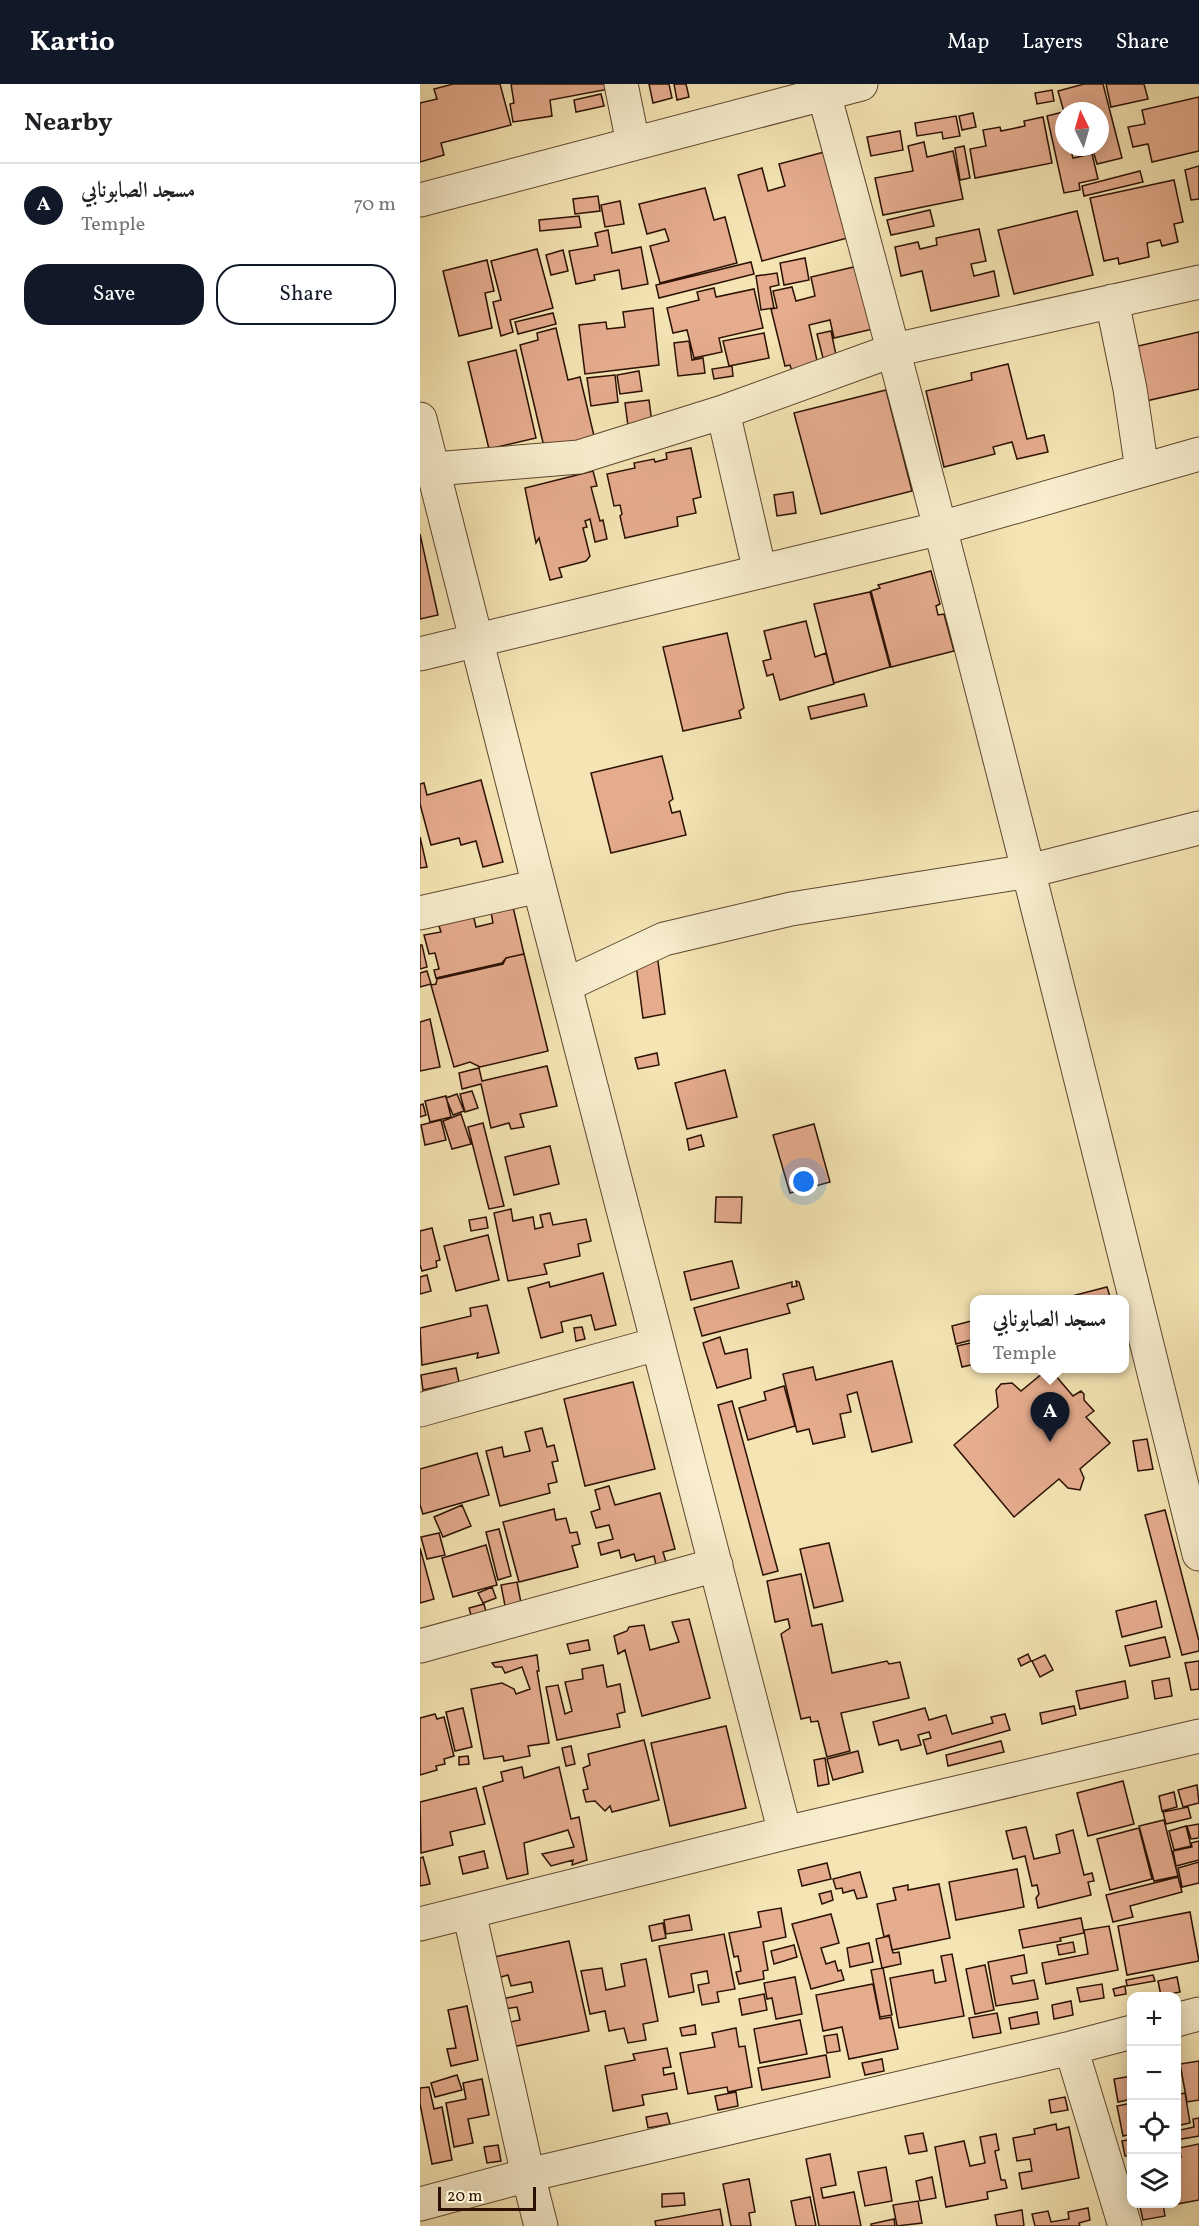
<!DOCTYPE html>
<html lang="en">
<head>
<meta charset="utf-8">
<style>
  :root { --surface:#fff; --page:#f6f6f6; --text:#202124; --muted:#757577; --line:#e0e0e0; --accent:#111827 }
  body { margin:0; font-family:Vollkorn,Amiri,serif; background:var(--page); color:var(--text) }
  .controls { position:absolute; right:18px; bottom:18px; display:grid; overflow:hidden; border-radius:12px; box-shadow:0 3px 15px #0003 }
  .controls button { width:54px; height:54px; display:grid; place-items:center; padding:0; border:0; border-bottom:2px solid var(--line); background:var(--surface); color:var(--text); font:30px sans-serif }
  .compass { position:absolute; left:635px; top:18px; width:54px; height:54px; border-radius:50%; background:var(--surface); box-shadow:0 3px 15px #0003; rotate:355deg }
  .scale { position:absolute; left:18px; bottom:15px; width:98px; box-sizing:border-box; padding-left:6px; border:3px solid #2c1103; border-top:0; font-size:16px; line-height:21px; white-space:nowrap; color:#2c1103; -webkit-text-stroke:4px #f8eece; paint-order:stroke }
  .you { position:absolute; left:384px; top:1098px; width:21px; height:21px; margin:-15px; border:4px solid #fff; border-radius:50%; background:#1a73e8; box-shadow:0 0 0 9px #1a73e833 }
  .badge { display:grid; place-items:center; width:39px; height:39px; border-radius:50%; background:var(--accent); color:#fff; font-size:20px; font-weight:700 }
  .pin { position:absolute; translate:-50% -50px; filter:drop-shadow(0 2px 3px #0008) }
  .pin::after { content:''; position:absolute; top:32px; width:21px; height:18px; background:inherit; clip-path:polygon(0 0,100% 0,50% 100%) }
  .popup { position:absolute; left:550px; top:1211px; width:159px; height:78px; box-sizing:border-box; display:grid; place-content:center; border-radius:12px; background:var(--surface); filter:drop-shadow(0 2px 4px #0005); font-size:20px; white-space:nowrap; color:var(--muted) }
  .popup b { font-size:22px; color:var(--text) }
  .popup::after { content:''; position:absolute; left:50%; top:100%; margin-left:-12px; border:12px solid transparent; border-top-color:var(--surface) }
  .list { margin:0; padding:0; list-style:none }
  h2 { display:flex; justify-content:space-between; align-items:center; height:78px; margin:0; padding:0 24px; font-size:26px }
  h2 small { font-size:20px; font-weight:400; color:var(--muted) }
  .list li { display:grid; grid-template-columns:39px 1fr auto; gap:18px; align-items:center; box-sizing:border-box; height:84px; padding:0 24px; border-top:2px solid var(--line) }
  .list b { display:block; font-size:22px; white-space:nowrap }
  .list p { margin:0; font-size:20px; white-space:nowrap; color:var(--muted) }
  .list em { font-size:20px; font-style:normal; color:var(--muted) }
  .actions { display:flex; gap:12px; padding:18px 24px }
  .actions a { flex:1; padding:14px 0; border:2px solid var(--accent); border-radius:24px; text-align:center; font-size:21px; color:var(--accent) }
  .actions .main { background:var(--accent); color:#fff }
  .icon { flex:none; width:33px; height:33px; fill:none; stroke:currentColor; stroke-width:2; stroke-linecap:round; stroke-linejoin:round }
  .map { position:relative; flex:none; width:779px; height:2142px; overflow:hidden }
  header { display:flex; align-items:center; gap:36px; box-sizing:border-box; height:84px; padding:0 30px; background:var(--accent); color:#fff }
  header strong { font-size:28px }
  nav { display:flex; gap:33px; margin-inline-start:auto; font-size:21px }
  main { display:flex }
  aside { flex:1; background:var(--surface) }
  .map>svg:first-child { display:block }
  .building { fill:#e5ac8e; stroke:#2c1103; stroke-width:1.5 }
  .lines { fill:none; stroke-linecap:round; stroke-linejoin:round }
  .minor-casing { stroke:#5e462f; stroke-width:35 }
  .minor { stroke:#f8eece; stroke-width:33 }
</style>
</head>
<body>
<header>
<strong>Kartio</strong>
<nav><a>Map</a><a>Layers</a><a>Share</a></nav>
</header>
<main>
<aside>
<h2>Nearby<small></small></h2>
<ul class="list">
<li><span class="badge">A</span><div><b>مسجد الصابونابي</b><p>Temple</p></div><em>70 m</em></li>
</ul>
<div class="actions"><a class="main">Save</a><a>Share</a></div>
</aside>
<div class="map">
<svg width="779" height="2142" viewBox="0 0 779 2142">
  <rect width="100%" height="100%" fill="#f5e5b4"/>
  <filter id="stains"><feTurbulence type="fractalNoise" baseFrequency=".00333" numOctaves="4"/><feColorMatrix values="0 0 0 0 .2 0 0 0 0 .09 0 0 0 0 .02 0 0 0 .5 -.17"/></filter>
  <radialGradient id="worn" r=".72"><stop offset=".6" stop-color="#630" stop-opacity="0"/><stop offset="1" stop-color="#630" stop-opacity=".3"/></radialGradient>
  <path class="building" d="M33,0h47l11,41 -70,18 3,12 -24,7v-59l17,-4 -3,-10z
    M91,0h97l1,5 -59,11 2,16 -39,6 -3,-18 4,-1z
    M229,0h20l3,14 -19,5z
    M254,0h12l3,13 -12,3z
    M664,0h19l19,74 -25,6 -5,-17h8v-36l-36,1 -6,-21z
    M686,0h38l4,15 -37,8z
    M632,6l2,11 -17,3 -2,-11z
    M181,10l3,12 -28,6 -2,-12z
    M779,13v54l-47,11 -4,-18 -15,3 -5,-20 17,-3 -3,-14z
    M643,28l1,35h6l3,11 19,-4 6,25 -19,4 1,7 -16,3 -17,-77z
    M553,29l3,14 -14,3 -3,-14z
    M536,32l4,20 -17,3 -1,-7 -25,4 -2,-13z
    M623,33l9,46 -77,15 -5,-29 16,-3 -3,-16 17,-3 1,4 24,-5 -1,-5z
    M480,47l3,19 -32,6 -4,-19z
    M504,58l3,15 26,-6 10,48 -80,16 -8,-37 38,-7 -5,-25z
    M544,62l6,32 -10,2 -5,-32z
    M408,67l23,86 -89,24 -24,-86 24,-7 6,23 17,-5 -6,-22z
    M779,82v33l-8,1 -6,-30z
    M720,87l3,11 -59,14 -2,-10z
    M754,96l9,42 -9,2 4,18 -16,4 -2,-6 -13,3 2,14 -30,7 -1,-6 -14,3 -14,-63z
    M285,104l9,32 11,-3 12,46 -77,20 -10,-37 19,-5 -4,-12 -18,5 -8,-30z
    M178,112l2,15 -25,3 -2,-15z
    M200,117l4,23 -19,3 -4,-22z
    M510,126l4,16 -43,9 -4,-15z
    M657,127l16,64 -79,19 -16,-64z
    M159,132l2,11 -41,4 -1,-11z
    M559,145l7,32 -15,3 3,12 20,-5 5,25 -68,15 -9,-40 -21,5 -6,-29 23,-5 2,7 17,-4 -1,-7z
    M188,146l4,23 29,-6 7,37 -26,5 -3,-19 -25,5 1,5 -19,4 -7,-33 29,-5 -3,-13z
    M117,165l16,59 -43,12 3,12 -12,4 -8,-34 8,-2 -10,-39z
    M143,166l5,21 -17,4 -5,-20z
    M385,174l4,22 -25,5 -4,-22z
    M67,176l7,31 -9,2 7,35 -33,8 -16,-65z
    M331,178l3,12 -95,24 -3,-13z
    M438,182l15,63 -39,9 -4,-18 -21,5 9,40 -26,7 -2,-7 -5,1 -14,-57 6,-1 -4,-17 19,-4 4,14 19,-5 -4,-19z
    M357,189l2,12 -9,2 4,21 -13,2 -5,-34z
    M294,204l2,9 38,-8 9,39 -44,10 3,14 -28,6 -7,-28 -14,3 -6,-25 32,-8 -2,-8z
    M233,224l6,57 -74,9 -6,-49 27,-3 1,7 18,-2 -2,-15z
    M133,229l3,11 -38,10 -3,-12z
    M136,244l12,52 12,-3 15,63 -50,11 -25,-106 18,-5 -1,-7z
    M411,247l5,24 -13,3 -6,-24z
    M779,248v57l-62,14 -12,-54z
    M344,249l5,25 -40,8 -6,-25z
    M269,257l3,19 11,-2 2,15 -27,3 -4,-33z
    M96,266l20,88 -47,11 -21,-87z
    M588,280l19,75 17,-4 4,17 -31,7 -5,-17 -19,5 2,7 -51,13 -18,-76 46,-11 -1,-7z
    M312,282l1,10 -19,3 -2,-10z
    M219,287l3,20 -22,3 -3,-19z
    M195,291l3,27 -27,4 -4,-28z
    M466,306l26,101 -91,23 -27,-101z
    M229,316l3,23 -24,3 -3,-23z
    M271,364l10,49 -8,2 3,14 -19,4 1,9 -53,12 -5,-22 2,-2 -2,-9 -6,1 -7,-32 28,-6 -1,-5 20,-4 1,3 12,-3 -1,-6z
    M173,387l4,15 -6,1 9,34 3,-1 4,19 -12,3 -5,-23 -5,2 2,6 -4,1 7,28 -4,5 -27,7 3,9 -12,3 -11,-42 -3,5 -11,-55z
    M373,408l3,21 -19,3 -3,-21z
    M0,450l18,81 -18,4z
    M511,487l9,33 -4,2 2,9 6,-1 10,37 -63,16 -20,-76 9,-3 -2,-3z
    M450,508l20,75 -56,16 -20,-79z
    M386,537l9,36 11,-4 8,31 -54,16 -7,-26 -6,2 -4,-15 8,-2 -7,-28z
    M307,549l17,75 -5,3 2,7 -58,13 -20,-84z
    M444,610l3,12 -56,13 -3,-12z
    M242,672l11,43 -4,3 3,11 8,-2 6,24 -75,18 -20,-80z
    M61,696l22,82 -20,5 -7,-26 -15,4 -2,-7 -28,7 -11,-41v-20l4,-1 3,12z
    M0,753l7,30 -7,1z
    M93,823l11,47 -18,4 -4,5 -66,15 -2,-8 5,-1 -4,-16 -6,1 -5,-19 17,-3 -3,-9 34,-13 4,17 17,-4 -2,-11z
    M0,861h2l5,22 -7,2z
    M104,870l24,97 -68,16 -10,-5 -16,5 -23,-82 5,-1 1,-5 66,-15 3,-6z
    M237,870l8,60 -22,4 -8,-61z
    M7,887l4,13 -11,3v-14z
    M10,935l10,48 -20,4v-49z
    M237,969l2,12 -21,4 -3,-11z
    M127,982l10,40 -37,8 4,13 -13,2 -2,-6 -18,5 -10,-44 -19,5 -3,-16 20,-5 3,13z
    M305,986l12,47 -50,12 -12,-46z
    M52,1007l6,17 -13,4 -5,-18z
    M37,1010l7,17 -11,4 -7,-17z
    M26,1012l5,21 -21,5 -5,-21z
    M3,1020l3,11 -6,2v-12z
    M41,1030l10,30 -19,5 -9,-28z
    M21,1036l5,20 -21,5 -4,-20z
    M63,1039l21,83 -15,3 -21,-82z
    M394,1040l16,58 -40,11 -17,-58z
    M281,1051l3,11 -15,4 -2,-11z
    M130,1062l9,38 -45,11 -9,-38z
    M296,1113h26l-1,26 -26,-1z
    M91,1125l2,12 20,-4 2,12 8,-2 -3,-12 10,-2 3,12 33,-6 5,22 -13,3 2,12 -36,8 3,10 -39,7 -14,-68z
    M66,1133l2,11 -17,3 -2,-11z
    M12,1144l8,32 -4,1 1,6 -15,4 -2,-6v-34z
    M68,1151l11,45 -43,11 -12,-45z
    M312,1177l7,27 -48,12 -7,-28z
    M183,1189l13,52 -21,5 -4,-15 -30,7 2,10 -22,6 -13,-50 21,-6 1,5z
    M7,1191l4,16 -11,3v-17z
    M376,1197l3,1 5,17 -17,5 3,9 -88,23 -8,-28 98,-26v5l5,-1z
    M687,1203l4,13h-43v-3z
    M67,1221l12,48 -22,5 1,-5 -56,12 -2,-37 51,-12 -1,-8z
    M555,1236v19l-19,5 -4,-18z
    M162,1243l3,12 -9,2 -2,-13z
    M300,1253l5,17 22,-5 4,29 -34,10 -14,-45z
    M555,1258v22l-13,3 -5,-21z
    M472,1277l20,81 -40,10 -15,-60 -10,3 4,17 -11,2 5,23 -32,7 -4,-15 -12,3 -14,-58 30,-7 3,13z
    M36,1284l3,14 -36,8 -2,-15z
    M629,1284l24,28 8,-5 3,3v6l10,11 -8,6 24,26 -30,26 4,9 -4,12 -12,-2 -9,-9 -45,38 -60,-72 44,-38 -2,-17 5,-6 11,-1 9,8z
    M213,1298l22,87 -70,17 -21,-87z
    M364,1302l11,40 -47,14 -9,-32 27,-8 -2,-8z
    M312,1317l46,170 -15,4 -45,-170z
    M122,1344l5,19 7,-2 4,16 -6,1 5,20 -9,2 2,9 -50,13 -14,-55 16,-4 2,10 26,-6 -5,-19z
    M727,1355l6,30 -15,2 -5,-30z
    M57,1369l12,42 -66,19 -3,-9v-36z
    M189,1402l6,19 45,-12 15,56 -12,3 3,10 -10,3 -2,-9 -18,5 -2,-7 -13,4 -2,-8 -18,5 -3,-12 15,-4 -4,-14 -13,3 -5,-16 9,-3 -5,-19z
    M42,1421l9,21 -28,11 -9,-20z
    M134,1425l2,11 10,-2 4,15 7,-1 3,12 -8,2 6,21 -59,15 -16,-60z
    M745,1426l34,131v10l-17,4 -37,-140z
    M79,1445l12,47 -13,4 -12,-48z
    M19,1449l6,22 -18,4 -6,-22z
    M409,1459l14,58 -29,7 -14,-59z
    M66,1461l11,40 -44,12 -11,-39z
    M0,1464l14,51 -14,4z
    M381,1490l11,52 10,-2 10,49 55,-12 2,3 11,-2 9,36 -68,15 9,38 -23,6 -9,-36 -7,1 -1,-5 -9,2 -20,-85 9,-6 -2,-9 -13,3 -8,-41z
    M97,1498l5,26 -16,3 -5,-26z
    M72,1503l4,11 -13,5 -5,-10z
    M736,1517l6,26 -40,10 -6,-26z
    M64,1520l3,12 -15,3 -3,-11z
    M269,1535l21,79 -68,18 -17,-66 -7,4 -4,-18 13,-5 2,-4 15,-2 6,25 29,-8 -7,-20z
    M745,1553l5,20 -40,9 -5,-20z
    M168,1556l2,10 -20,4 -3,-10z
    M608,1570l3,7 -10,5 -3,-7z
    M117,1571l2,16h-2l12,72 -21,3 2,10 -26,5 -1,-5 -19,3 -13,-70 31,-6 12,6 2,5 14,-5 -8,-22 -17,6 -3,-6h-7l-3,-4z
    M625,1571l8,15 -13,7 -8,-16z
    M779,1577v28l-8,1 -6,-27z
    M183,1581l4,22 13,-3 5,28 -8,2 3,13 -63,13 -11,-53 12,-2 7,29 7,-3 -7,-29 18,-3 -1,-10z
    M749,1594l3,18 -17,3 -3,-18z
    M705,1597l3,17 -48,11 -4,-18z
    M654,1622l2,9 -34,9 -2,-11z
    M43,1624l9,39 -17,4 -9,-39z
    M505,1624l4,12 17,-5 6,19 41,-11 -2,-6 14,-3 5,16 -83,24 -4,-14 8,-2 -2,-6 -11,3 3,10 -20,5 -3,-10 -19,5 -6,-23z
    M15,1630l2,5 7,-2 10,39 -10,3 1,5 -9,2 1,4 -17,5v-57z
    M306,1642l20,82 -76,18 -19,-83z
    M224,1656l15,60 -47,12 -2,-6 -5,5 -10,-10 -9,1 -3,-12 5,-1 -5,-21 7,-3 -2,-11z
    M581,1657l3,11 -56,14 -2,-11z
    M151,1662l4,18 -9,2 -4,-18z
    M438,1667l5,21 -30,8 -6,-21z
    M48,1672l1,8 -10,1v-8z
    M405,1674l4,26 -11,2 -4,-26z
    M102,1683l2,11 35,-11 12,52 8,-2 8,43 -15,5 1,-5 -22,6 -9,-12 32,-7 -6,-17 -44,13 4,31 -21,5 -24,-92 20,-6 -2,-9z
    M703,1697l11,43 -46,12 -11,-43z
    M777,1701l2,18 -16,4 -5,-17z
    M56,1704l9,36 -35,8 3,13 -32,8 -1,-51z
    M754,1708l3,15 -15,4 -3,-15z
    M768,1723l3,11 -25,6 -3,-12z
    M744,1736l14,56 -24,5 -15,-55z
    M779,1740v14l-8,1 -4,-13z
    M766,1742l5,20 -17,4 -5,-19z
    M606,1743l8,32 26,-6 -4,-18 17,-5 11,45 8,-2 2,8 -6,1 3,13 -53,13 -2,-10 3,-4 -2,-9 -5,1 -7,-30 -12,3 -7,-28z
    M719,1744l13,51 -42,11 -13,-51z
    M779,1757v19l-23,6 -3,-15 19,-4 -1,-4z
    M64,1767l4,17 -25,6 -4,-17z
    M3,1773l7,27 -10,2v-28z
    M779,1778v21l-17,4 -4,-19z
    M407,1779l4,16 -29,7 -4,-16z
    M597,1785l7,38 -68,13 -7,-38z
    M440,1788l7,25 -10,2 -3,-9 -11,3 -1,-5 -6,1 -3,-10z
    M758,1793l4,15 -52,14 3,11 -20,5 -7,-27z
    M519,1800l11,54 -58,12 -3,-15 -5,2 -7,-33 19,-4 -3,-12 15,-3v5z
    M411,1807l2,9 -11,4 -3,-10z
    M361,1824l5,29 -23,5 5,28 -5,1 1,8 -25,5 -3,-12 5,-1 -3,-15 -4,1 -5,-24 32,-6 -3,-15z
    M770,1828l9,49 -72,14 -9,-49z
    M411,1830l8,29 -18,5 5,16 9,-3 3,10 3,-1 3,10 -33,9 -19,-65z
    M269,1831l3,15 -26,4 -2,-14z
    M661,1834l3,15 -24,5 1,3 -38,7 -4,-18z
    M243,1839l3,15 -14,3 -3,-15z
    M689,1842l9,44 -72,14 -4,-21 46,-9 -4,-24z
    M304,1850l11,55 -18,3 2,10 -17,3 -4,-20 11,-2 -2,-12 -16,3 3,18 -25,5 -10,-51z
    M469,1852l4,17 6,-1 2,12 -19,4 -6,-29z
    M149,1857l20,90 -77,16 -6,-24 14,-3 -3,-13 -13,2 -2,-10 31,-7 -2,-10 -20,4 -3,-11 -10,3 -4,-21z
    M653,1858l2,10 -16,3 -2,-10z
    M449,1859l4,19 -23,5 -3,-19z
    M374,1861l3,12 -23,7 -3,-13z
    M532,1870l12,62 -65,12 -9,-50 43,-8 2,13 11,-2 -5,-25z
    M604,1871l3,18 -16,3 2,8 21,-4 4,19 -42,7 -8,-44z
    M226,1875l12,62 -15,3 3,16 -18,3 -4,-15 -15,3 -4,-20 -15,3 -9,-43 21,-3 4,22 19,-4 -4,-22z
    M565,1881l9,45 -19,4 -9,-45z
    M463,1884l9,47 -12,2 -9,-47z
    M733,1891l2,6 -28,5 -1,-6z
    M375,1893l7,37 -26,5 -4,-21 -5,1 -3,-16z
    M757,1893l3,15 -19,4 -3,-15z
    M453,1900l7,35 11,-2 7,32 -49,10 -7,-32 -19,4 -7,-36z
    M682,1900l2,14 -24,4 -3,-14z
    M705,1902l1,8 -11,2 -2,-7z
    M344,1910l3,16 -25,5 -3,-16z
    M651,1917l2,14 -19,4 -2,-14z
    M47,1922l11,54 -27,6 -4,-17 9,-1 -8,-38z
    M617,1928l2,12 -28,5 -2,-11z
    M577,1929l4,20 -28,5 -4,-20z
    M380,1936l7,34 -47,9 -6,-34z
    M275,1941l1,9 -14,2 -2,-8z
    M316,1944l3,19 6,-1 7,41 -24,5 -1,-5 -39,7 -8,-41 35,-6 -3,-14z
    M417,1950l3,17 -13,2 -3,-17z
    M247,1964l4,19 -8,1 1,7 10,-2 3,16 -35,6 2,10 -31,6 -8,-45 30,-6 -2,-6z
    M406,1971l4,22 -68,13 -4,-22z
    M462,1975l2,12 -19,4 -3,-12z
    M779,1977v39l-12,2 -7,-38z
    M37,1991l5,15 -27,7 -4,-14z
    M712,1992v23l-14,3 -4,-23z
    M62,1995l7,36 -21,4 5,24 -19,4 -8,-44 20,-4 -3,-16z
    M9,2003l5,22 8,-2 10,53 -20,4 -12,-60v-16z
    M316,2008l2,14 -20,4 -3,-14z
    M765,2009l5,30 -14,3v-31z
    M645,2013l3,13 -17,3 -2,-13z
    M712,2019v31l-9,2 -6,-30z
    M247,2029l3,11 -22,4 -2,-11z
    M779,2034v18l-23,4v-9l18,-4 -1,-8z
    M636,2040l1,6 12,-3 10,51 -57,11 -3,-16 13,-2 -2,-12 -13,2 -4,-23 22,-4 -1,-5z
    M503,2049l4,18 -18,3 -4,-18z
    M576,2050l3,16 -4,1 6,29h4l2,8 -20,4 1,7 -42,8 -11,-60 29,-6 6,25 15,-3 -5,-26z
    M712,2055v16l-7,1 -3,-15z
    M779,2060v56l-33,6v-2h10v-46l5,-1 -2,-9z
    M78,2061l3,16 -14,2 -3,-16z
    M410,2070l6,31 -15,3 2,10 31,-6 7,34h-42l-13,-67z
    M466,2083l6,34 -27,5 -7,-34z
    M512,2093l4,21 -16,3 -4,-20z
    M329,2095l6,33 -6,1 2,13h-20l-8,-42z
    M264,2109l1,12 -23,2v-13z
    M390,2113l6,29h-20l-5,-25z
    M498,2117l4,22 -25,3 -4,-21z
    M743,2120l2,12 -22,4 -3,-13z
    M668,2124l2,12 -11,3 1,3h-45l-3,-12 16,-3 3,11 18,-3 -1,-7z
    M300,2125l3,17h-67l-1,-5z
    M602,2126l2,16h-27l-2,-11z
    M474,2135l1,7h-24v-2z"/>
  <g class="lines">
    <g class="minor-casing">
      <path id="minor" d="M201,0l12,59
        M404,10c133,484 254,972 375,1460
        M0,116l441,-116
        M692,217l18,88 12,81
        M303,328l37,160
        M0,335l119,467 246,947 -365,91
        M14,385l145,-12 144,-45 171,-62 305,-68
        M0,570l521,-126 258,-74
        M0,829l119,-27
        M146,901l98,-46 127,-30 238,-38 170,-43
        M0,1326l237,-66
        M0,1562l296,-81
        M365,1749l414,-97
        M49,1828l59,263 13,51
        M756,1936l23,-6
        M651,1964l54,178
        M0,2120l108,-29 543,-127 61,-16"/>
    </g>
    <use href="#minor" class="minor"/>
  </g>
  <rect width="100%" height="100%" filter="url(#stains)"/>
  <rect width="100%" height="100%" fill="url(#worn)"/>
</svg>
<div class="controls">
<button>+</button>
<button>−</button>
<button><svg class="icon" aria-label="locate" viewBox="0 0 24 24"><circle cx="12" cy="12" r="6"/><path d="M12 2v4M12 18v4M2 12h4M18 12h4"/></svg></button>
<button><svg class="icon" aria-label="layers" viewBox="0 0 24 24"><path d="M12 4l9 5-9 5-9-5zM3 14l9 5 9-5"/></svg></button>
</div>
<svg class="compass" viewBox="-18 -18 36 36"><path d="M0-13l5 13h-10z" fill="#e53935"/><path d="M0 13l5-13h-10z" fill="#757577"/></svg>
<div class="scale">20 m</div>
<div class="you"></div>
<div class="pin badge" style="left:630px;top:1358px">A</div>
<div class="popup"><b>مسجد الصابونابي</b>Temple</div>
</div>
</main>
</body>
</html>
